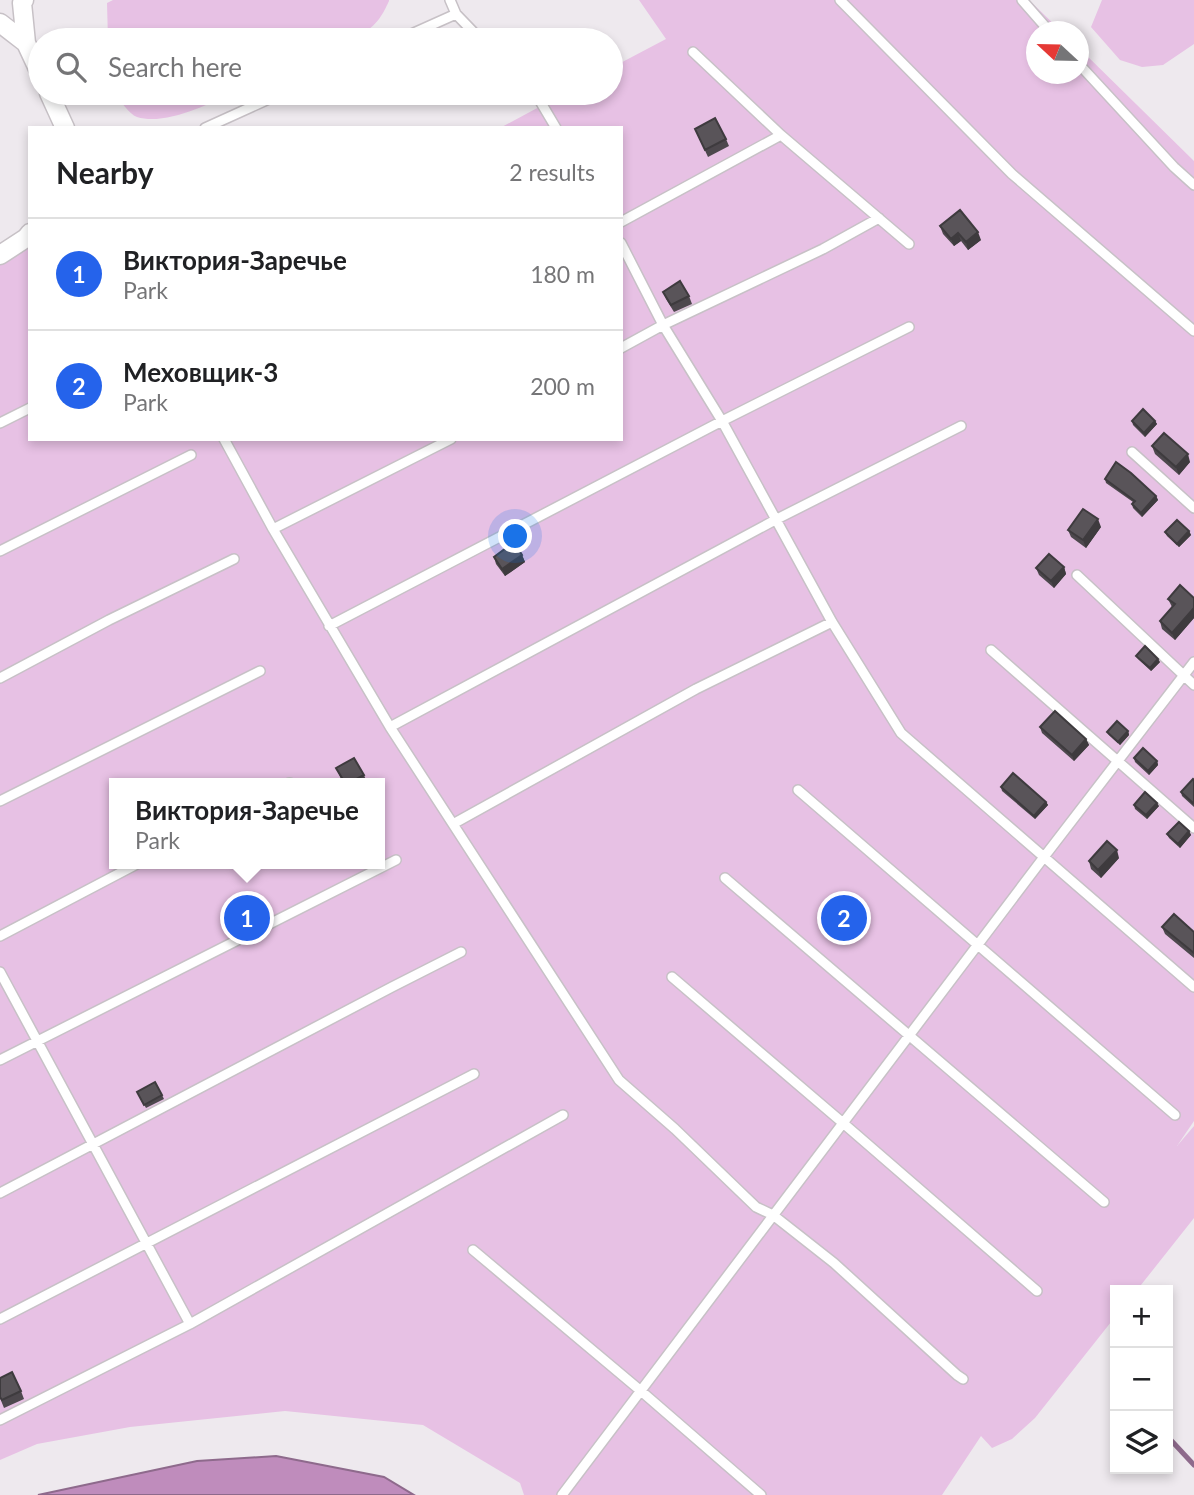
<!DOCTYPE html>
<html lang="en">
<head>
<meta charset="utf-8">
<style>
  :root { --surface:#fff; --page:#f2f2f2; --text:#202124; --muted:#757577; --line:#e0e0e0; --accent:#2563eb }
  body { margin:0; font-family:Lato,sans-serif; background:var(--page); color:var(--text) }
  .controls { position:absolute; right:21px; bottom:21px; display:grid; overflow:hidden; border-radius:0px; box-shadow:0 4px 10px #0003 }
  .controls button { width:63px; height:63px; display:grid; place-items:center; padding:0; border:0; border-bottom:2px solid var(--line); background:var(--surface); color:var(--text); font:35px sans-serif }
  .compass { position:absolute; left:1026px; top:21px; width:63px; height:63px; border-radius:50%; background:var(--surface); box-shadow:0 4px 10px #0003; rotate:292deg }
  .you { position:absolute; left:516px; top:537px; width:24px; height:24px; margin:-18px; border:5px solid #fff; border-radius:50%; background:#1a73e8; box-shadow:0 0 0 10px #1a73e833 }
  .badge { display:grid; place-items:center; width:46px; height:46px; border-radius:50%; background:var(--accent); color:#fff; font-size:23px; font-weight:700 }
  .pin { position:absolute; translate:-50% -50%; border:4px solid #fff; box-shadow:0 2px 7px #0006 }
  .popup { position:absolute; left:109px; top:778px; width:276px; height:91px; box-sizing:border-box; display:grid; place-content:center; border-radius:0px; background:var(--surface); filter:drop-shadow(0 2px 5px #0005); font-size:23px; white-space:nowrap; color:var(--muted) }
  .popup b { font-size:26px; color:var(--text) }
  .popup::after { content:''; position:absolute; left:50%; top:100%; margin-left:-14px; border:14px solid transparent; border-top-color:var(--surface) }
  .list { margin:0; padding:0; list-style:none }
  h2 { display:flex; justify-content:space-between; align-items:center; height:91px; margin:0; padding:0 28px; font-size:30px }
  h2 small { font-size:23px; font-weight:400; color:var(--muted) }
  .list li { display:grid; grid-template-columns:46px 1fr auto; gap:21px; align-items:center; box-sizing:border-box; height:112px; padding:0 28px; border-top:2px solid var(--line) }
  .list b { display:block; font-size:26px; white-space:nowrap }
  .list p { margin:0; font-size:23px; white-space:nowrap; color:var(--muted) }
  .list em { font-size:23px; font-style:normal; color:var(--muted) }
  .icon { flex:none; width:38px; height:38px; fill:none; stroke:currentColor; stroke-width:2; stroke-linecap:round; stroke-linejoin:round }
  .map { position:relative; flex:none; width:1194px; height:1495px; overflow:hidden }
  .search { position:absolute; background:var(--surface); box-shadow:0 4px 10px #0003; left:28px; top:28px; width:595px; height:77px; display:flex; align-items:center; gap:18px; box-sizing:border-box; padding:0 24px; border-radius:38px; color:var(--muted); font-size:26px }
  .panel { position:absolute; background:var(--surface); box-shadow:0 4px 10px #0003; left:28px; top:126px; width:595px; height:315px; border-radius:0px }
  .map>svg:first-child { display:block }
  .green { fill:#e7c1e4; fill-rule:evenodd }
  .water { fill:#bf8cbc; stroke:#8e6a8c; stroke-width:2 }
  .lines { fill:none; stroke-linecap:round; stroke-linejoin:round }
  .stream { stroke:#8e6a8c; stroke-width:5 }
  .service-casing { stroke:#c7c1c6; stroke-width:12 }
  .minor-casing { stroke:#c7c1c6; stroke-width:21 }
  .service { stroke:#fff; stroke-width:9 }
  .minor { stroke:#fff; stroke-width:18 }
  .wall { fill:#4d484d }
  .shaded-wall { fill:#3e3b3e }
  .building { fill:#595459; stroke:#3e3b3e; stroke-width:2 }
</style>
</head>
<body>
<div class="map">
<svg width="1194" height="1495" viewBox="0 0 1194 1495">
  <rect width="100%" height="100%" fill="#eee9ee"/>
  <path class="green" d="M113,0h276v1c-11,24 -18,29 -41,39h-240l-1,-37z
    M639,0h390l32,31 -25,1v42h42l1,-26 115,113v960l-17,25 17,-20v92l-57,72h-22v27l-80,101 -23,21 -20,9 -11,-12 -39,59h-418l-4,-12 -97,-58 -138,-14 -155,16 -93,17 -37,16v-1198l30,-16v193h591v-311h-121l65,-35h46v-25l55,-29zM114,783h266v81h-266z
    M1102,0h92v44l-31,21 -21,2 -22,-7 -29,-33z
    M114,93h120c-26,11 -69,33 -97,24 -8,-3 -17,-17 -23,-24z"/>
  <path class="water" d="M276,1456l108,21 30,18h-376l159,-34z"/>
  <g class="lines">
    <path class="stream" d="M1168,1437l26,28"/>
    <g class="service-casing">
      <path id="service" d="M450,0l6,14
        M840,0l172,174 182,157
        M1022,0l28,32
        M398,40l58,-26 25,26
        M693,52l88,83 128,109
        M1078,63l96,104 20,18
        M532,93l8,8 16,27
        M205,128l77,-35
        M621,222l160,-87
        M621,243l42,82 59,96 110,201 69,111 293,254
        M621,348l42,-23 160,-76 56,-31
        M0,423l30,-15
        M224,439l49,90 117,198 229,353 56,49 81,78 17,8 61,48 123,112 6,4
        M1132,452l62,56
        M273,529l178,-90
        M0,551l191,-96
        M1077,575l117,110
        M329,626l393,-205 187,-94
        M991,650l203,178
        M0,678l109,-58 125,-61
        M390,727l387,-208 184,-93
        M289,783h1
        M798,790l377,325
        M0,801l260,-130
        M453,824l243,-135 136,-67
        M725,878l379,324
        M0,936l137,-72
        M0,972l190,352
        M672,977l171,146 194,168
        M0,1060l396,-200
        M0,1193l392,-206 69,-35
        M473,1250l168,141 120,104
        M0,1319l474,-245
        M0,1420l190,-96 373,-209
        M562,1495l482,-638 150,-195"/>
    </g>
    <g class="minor-casing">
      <path id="minor" d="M24,0l-2,3 4,40 14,30
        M0,23l26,20
        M49,93l16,35
        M0,255l26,-17 4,-5"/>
    </g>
    <use href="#service" class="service"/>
    <use href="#minor" class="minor"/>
  </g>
  <path class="wall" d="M695,129l31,10 3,7 -21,11z
    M940,226l41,14 -13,10 -7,-9 -7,5 -11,-12z
    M663,292l26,4 3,8 -18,8 -8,-13z
    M1132,421h23l2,3 -12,13 -12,-12z
    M1152,446l38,16 -11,13 -24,-21z
    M1105,479l51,17 2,4 -16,17 -9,-9 -1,-4 1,-2 -27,-19z
    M1101,527l-15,21 -15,-11 -3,-7z
    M1189,531l2,4 -12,12 -12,-11 -2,-4z
    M522,555l3,7 -20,14 -9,-12 -2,-7z
    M1064,567l2,7 -12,14 -15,-13 -3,-7z
    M1194,598v20l-19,22 -13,-11 -2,-8 12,-14 -4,-8z
    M1136,656l24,6 -9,9 -13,-12z
    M1040,727l46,12 3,6 -15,16 -32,-28z
    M1128,731l1,4 -9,10 -11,-10 -2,-3z
    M1134,758l23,3 1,4 -9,10 -14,-13z
    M336,768l28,7 3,8h-24z
    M1194,780v27l-12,-11 -1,-4z
    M1001,787l45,15 2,3 -13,14 -33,-28z
    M1134,805l25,1 -12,13 -12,-10z
    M1189,831l2,4 -11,13 -11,-10 -2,-4z
    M1119,858l-18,20 -10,-9 -2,-8z
    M1162,927l32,5v26l-29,-24z
    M137,1092l25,3 2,4 -18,9z
    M0,1378l21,13 3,8 -20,9 -4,-10z"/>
  <path class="shaded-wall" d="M978,232l3,8 -13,10 -2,-8z
    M958,233l3,8 -7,5 -3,-7z
    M1155,421l2,3 -12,13 -1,-4z
    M1188,454l2,8 -11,13 -3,-8z
    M1156,496l2,4 -16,17 -1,-4z
    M1098,519l3,8 -15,21 -3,-8z
    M1189,531l2,4 -12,12 -2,-3z
    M522,555l3,7 -20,14 -3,-7z
    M1064,567l2,7 -12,14 -3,-7z
    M1194,608v10l-19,22 -3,-7z
    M1158,659l2,3 -9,9 -1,-3z
    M1128,731l1,4 -9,10 -2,-3z
    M1086,739l3,6 -15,16 -2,-6z
    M1157,761l1,4 -9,10 -1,-4z
    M1046,802l2,3 -13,14 -1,-3z
    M1157,803l2,3 -12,13 -1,-4z
    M1189,831l2,4 -11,13 -2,-4z
    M1117,850l2,8 -18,20 -3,-8z"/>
  <path class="building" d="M715,118l11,21 -21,11 -10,-21z
    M960,210l18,22 -12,10 -8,-9 -7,6 -11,-13z
    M680,281l9,15 -18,9 -8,-13z
    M1143,409l12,12 -11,12 -12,-12z
    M1164,433l24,21 -12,13 -24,-21z
    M1116,462l15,11 25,23 -15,17 -9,-9 3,-3 -30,-22z
    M1083,509l15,10 -15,21 -15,-10z
    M1177,520l12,11 -12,13 -12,-12z
    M514,542l8,13 -20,14 -8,-12z
    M1049,554l15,13 -13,14 -15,-13z
    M1180,585l14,13v10l-22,25 -12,-12 15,-17 -7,-5z
    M1145,646l13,13 -8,9 -14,-12z
    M1055,711l31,28 -14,16 -32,-28z
    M1117,721l11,10 -10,11 -11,-10z
    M1143,748l14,13 -9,10 -14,-13z
    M354,758l10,17 -15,8h-4l-9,-15z
    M1013,773l33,29 -12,14 -33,-29z
    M1193,779l1,1v22l-1,1 -12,-11z
    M1145,792l12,11 -11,12 -12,-10z
    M1179,822l10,9 -11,13 -11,-10z
    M1107,841l10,9 -19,20 -9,-9z
    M1174,914l20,18v21l-32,-26z
    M155,1082l7,13 -18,10 -7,-13z
    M12,1372l9,19 -19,9 -2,-3v-19z"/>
</svg>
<div class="controls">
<button>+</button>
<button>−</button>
<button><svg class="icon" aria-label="layers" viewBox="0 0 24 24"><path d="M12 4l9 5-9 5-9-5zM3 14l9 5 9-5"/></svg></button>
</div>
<svg class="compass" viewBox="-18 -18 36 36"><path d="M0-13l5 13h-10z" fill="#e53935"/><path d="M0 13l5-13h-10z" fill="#757577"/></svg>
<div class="you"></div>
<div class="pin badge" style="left:247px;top:918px">1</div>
<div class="popup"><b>Виктория-Заречье</b>Park</div>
<div class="pin badge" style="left:844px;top:918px">2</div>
<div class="search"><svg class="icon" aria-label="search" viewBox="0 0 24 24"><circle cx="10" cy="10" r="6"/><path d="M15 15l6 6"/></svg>Search here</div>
<section class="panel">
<h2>Nearby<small>2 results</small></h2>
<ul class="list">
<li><span class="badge">1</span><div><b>Виктория-Заречье</b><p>Park</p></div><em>180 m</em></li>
<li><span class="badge">2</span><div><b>Меховщик-3</b><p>Park</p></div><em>200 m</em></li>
</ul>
</section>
</div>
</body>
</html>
